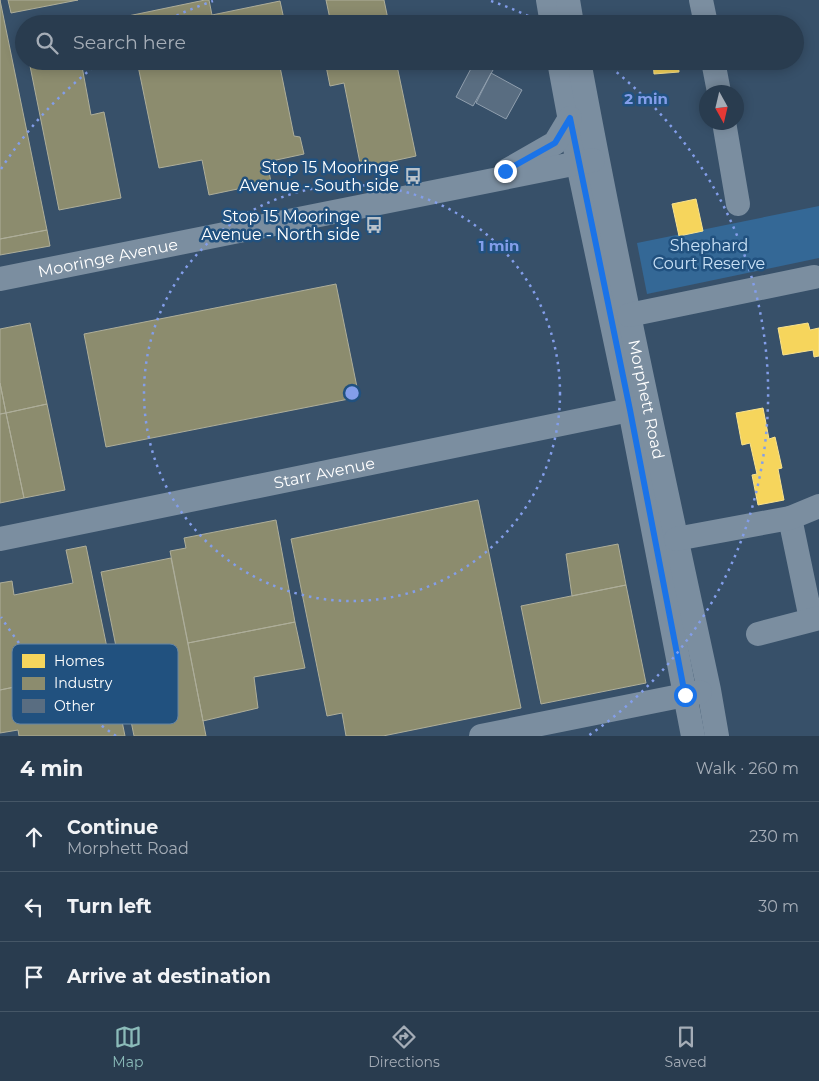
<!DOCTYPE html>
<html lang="en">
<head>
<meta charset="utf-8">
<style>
  :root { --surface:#293c4f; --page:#354759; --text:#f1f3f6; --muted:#a5adb7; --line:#455666; --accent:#8bbbb9 }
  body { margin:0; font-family:Montserrat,sans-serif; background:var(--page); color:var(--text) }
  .compass { position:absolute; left:699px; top:85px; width:45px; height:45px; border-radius:50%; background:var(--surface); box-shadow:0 2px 12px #0003; rotate:172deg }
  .stop { position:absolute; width:15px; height:15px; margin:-11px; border:4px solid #1a73e8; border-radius:50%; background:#fff }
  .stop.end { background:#1a73e8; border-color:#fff; box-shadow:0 1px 5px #0008 }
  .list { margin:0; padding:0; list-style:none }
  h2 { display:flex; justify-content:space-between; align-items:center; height:65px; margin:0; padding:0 20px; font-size:21px }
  h2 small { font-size:16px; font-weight:400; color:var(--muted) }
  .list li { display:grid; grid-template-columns:32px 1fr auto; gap:15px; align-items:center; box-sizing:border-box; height:70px; padding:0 20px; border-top:1px solid var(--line) }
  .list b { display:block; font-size:19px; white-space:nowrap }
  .list p { margin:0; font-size:16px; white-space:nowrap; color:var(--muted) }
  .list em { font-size:16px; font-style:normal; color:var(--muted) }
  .icon { flex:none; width:28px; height:28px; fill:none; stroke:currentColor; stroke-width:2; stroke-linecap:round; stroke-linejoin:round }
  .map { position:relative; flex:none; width:819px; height:736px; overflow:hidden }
  .search { position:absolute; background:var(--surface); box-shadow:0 2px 12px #0003; left:15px; right:15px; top:15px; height:55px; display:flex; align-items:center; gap:12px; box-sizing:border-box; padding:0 18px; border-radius:28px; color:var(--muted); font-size:19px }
  .sheet { height:275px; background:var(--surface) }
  nav { display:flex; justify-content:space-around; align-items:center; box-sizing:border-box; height:70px; border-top:1px solid var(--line); background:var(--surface); font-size:14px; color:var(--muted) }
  nav a { display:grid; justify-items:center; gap:2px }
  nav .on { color:var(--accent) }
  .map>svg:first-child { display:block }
  .green { fill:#346896 }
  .homes { fill:#f6d55c; stroke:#f9e28d }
  .industry { fill:#8c8c6e; stroke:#aeae9a }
  .building { fill:#596d81; stroke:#909fae }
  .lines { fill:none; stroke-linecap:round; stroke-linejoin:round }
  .minor { stroke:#7b8ea0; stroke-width:24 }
  .route { stroke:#1a73e8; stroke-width:6 }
  .ring { fill:none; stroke:#839eea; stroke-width:2.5; stroke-dasharray:2.5 5 }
  .labels { text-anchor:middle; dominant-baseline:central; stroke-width:5; stroke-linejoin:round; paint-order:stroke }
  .poi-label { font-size:16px; fill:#fff; stroke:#21517f; text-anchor:end }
  .park-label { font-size:16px; fill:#c9e1f6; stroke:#21517f }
  .street-label { font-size:16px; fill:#fff; stroke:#21517f }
  .key { fill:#21517f; stroke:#6485a5; stroke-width:1 }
  .key-label { font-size:14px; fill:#fff }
  .centre { fill:#839eea; stroke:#21517f; stroke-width:2.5 }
  .ring-label { font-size:15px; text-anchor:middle; font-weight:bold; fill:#839eea; stroke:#21517f; stroke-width:5; stroke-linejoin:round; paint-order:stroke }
</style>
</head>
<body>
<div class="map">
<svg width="819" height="736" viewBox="0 0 819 736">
  <rect width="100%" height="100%" fill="#375069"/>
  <path class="green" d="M819,206v52l-172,36 -10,-51z"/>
  <path class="homes" d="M653,61h25l1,11 -25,2z
    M696,199l7,32 -24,5 -7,-32z
    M808,323l2,7 9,-2v28l-5,1 -1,-7 -30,5 -5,-27z
    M763,408l6,31 6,-2 7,31 -4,1 6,31 -26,5 -6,-30 5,-1 -7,-31 -8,2 -6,-32z"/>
  <path class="industry" d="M0,0l47,230 -47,9z
    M8,0h70l-67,13z
    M205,0h4l3,15 68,-14 5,23h-155l-2,-8z
    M326,0h58l5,24h-58z
    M29,61h52l10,54 13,-3 17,86 -62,12z
    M137,61h148l-6,1 15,74 6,1 4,17 -37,8 4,20 -62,13 -7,-35 -43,8z
    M325,61h71l20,95 -55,12 -17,-85 -14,3z
    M47,230l3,16 -50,9v-16z
    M336,284l23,113 -253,50 -22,-113z
    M30,323l17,81 -41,9 -6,-30v-54z
    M0,383l6,30 -6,1z
    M47,404l18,86 -41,8 -18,-85z
    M6,413l18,85 -24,5v-89z
    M478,500l43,208 -138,28h-37l-4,-23 -15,3 -36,-177z
    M276,520l19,102 -107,21 -18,-92 16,-3 -2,-10z
    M618,544l8,41 -54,11 -6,-42z
    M86,546l25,121 -111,23v-107l12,-2 2,14 59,-12 -7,-33z
    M171,558l35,178h-72l-33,-164z
    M626,585l20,98 -105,21 -20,-98z
    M295,622l10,46 -51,9 4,31 -55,13 -15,-78z
    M111,667l14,69h-106l-1,-6 -18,3v-43z"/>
  <path class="building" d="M475,61h23l-25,45 -17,-9z
    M491,73l31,17 -16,29 -30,-16z"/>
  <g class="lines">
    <g class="minor">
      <path d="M548,0l4,24"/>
      <path d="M568,0l4,24"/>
      <path d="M701,0l5,24"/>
      <path d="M559,61l19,103 52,246 63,326"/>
      <path id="s1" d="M579,61c39,211 85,420 130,629l8,46"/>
      <path d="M713,61l6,31"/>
      <path d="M724,122l14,82"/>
      <path d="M506,171l49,-28 15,-25"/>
      <path id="s2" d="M0,279l593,-119"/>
      <path d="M629,315l185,-38"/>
      <path d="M790,518l21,101"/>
      <path id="s3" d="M0,539l644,-132"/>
      <path d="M676,539l114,-21 29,-12"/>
      <path d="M758,634l61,-16"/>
      <path d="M481,736l219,-44"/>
    </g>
  </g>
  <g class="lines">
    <path class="route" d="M505,171l50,-28 15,-25 60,292 55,285"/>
  </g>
  <g class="ring">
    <circle cx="352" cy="393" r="208"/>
    <path d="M116 736A416 416 0 0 1 1 617M1 169A416 416 0 0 1 99 63M163 22A416 416 0 0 1 213 1M491 1A416 416 0 0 1 541 22M605 63A416 416 0 0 1 588 736"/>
  </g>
  <defs>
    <g id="bus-bare" transform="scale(1.35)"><path d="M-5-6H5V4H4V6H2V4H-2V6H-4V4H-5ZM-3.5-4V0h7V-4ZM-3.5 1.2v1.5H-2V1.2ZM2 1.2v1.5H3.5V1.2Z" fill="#b9c2ca" stroke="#21517f" stroke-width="2.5" paint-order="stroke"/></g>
  </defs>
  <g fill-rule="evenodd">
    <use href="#bus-bare" x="413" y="176"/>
    <use href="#bus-bare" x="374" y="225"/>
  </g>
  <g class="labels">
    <g class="poi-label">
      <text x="399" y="167">Stop 15 Mooringe<tspan x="399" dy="18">Avenue - South side</tspan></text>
      <text x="360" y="216">Stop 15 Mooringe<tspan x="360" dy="18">Avenue - North side</tspan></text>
    </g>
    <g class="park-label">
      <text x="709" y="245">Shephard<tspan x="709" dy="18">Court Reserve</tspan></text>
    </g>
    <g class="street-label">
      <text stroke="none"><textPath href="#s2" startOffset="110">Mooringe Avenue</textPath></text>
      <text stroke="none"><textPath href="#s1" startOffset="345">Morphett Road</textPath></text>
      <text stroke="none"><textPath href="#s3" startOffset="331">Starr Avenue</textPath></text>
    </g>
  </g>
  <rect x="12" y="644" width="166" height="80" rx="8" class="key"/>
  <rect x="22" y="654" width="23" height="14" fill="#f6d55c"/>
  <rect x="22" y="677" width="23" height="13" fill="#8c8c6e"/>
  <rect x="22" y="699" width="23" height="14" fill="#596d81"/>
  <g class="key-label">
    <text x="54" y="666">Homes</text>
    <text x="54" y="688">Industry</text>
    <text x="54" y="711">Other</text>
  </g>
  <circle cx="352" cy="393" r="8" class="centre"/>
  <g class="ring-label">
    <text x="646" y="104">2 min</text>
    <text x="499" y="251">1 min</text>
  </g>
</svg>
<svg class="compass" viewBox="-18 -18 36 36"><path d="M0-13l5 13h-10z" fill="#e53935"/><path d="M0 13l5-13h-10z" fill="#a5adb7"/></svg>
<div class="stop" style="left:685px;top:695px"></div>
<div class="stop end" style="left:505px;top:171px"></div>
<div class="search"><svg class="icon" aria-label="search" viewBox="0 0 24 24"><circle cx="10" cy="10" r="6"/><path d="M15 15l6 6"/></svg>Search here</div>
</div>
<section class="sheet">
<h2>4 min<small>Walk · 260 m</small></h2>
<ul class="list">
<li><svg class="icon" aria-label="ahead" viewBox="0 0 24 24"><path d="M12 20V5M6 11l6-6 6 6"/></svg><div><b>Continue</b><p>Morphett Road</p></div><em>230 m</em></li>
<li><svg class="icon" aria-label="left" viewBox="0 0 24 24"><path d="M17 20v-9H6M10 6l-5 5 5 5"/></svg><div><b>Turn left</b></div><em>30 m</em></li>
<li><svg class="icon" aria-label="arrive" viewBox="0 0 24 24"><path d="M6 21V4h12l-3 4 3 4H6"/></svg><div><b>Arrive at destination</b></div></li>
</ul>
</section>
<nav>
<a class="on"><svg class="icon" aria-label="map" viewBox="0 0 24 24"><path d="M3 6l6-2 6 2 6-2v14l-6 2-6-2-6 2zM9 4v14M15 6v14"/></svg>Map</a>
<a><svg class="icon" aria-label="directions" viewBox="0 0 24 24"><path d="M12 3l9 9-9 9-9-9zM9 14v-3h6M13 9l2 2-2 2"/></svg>Directions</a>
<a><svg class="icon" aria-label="saved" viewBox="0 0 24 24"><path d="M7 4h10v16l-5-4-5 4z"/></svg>Saved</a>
</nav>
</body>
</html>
